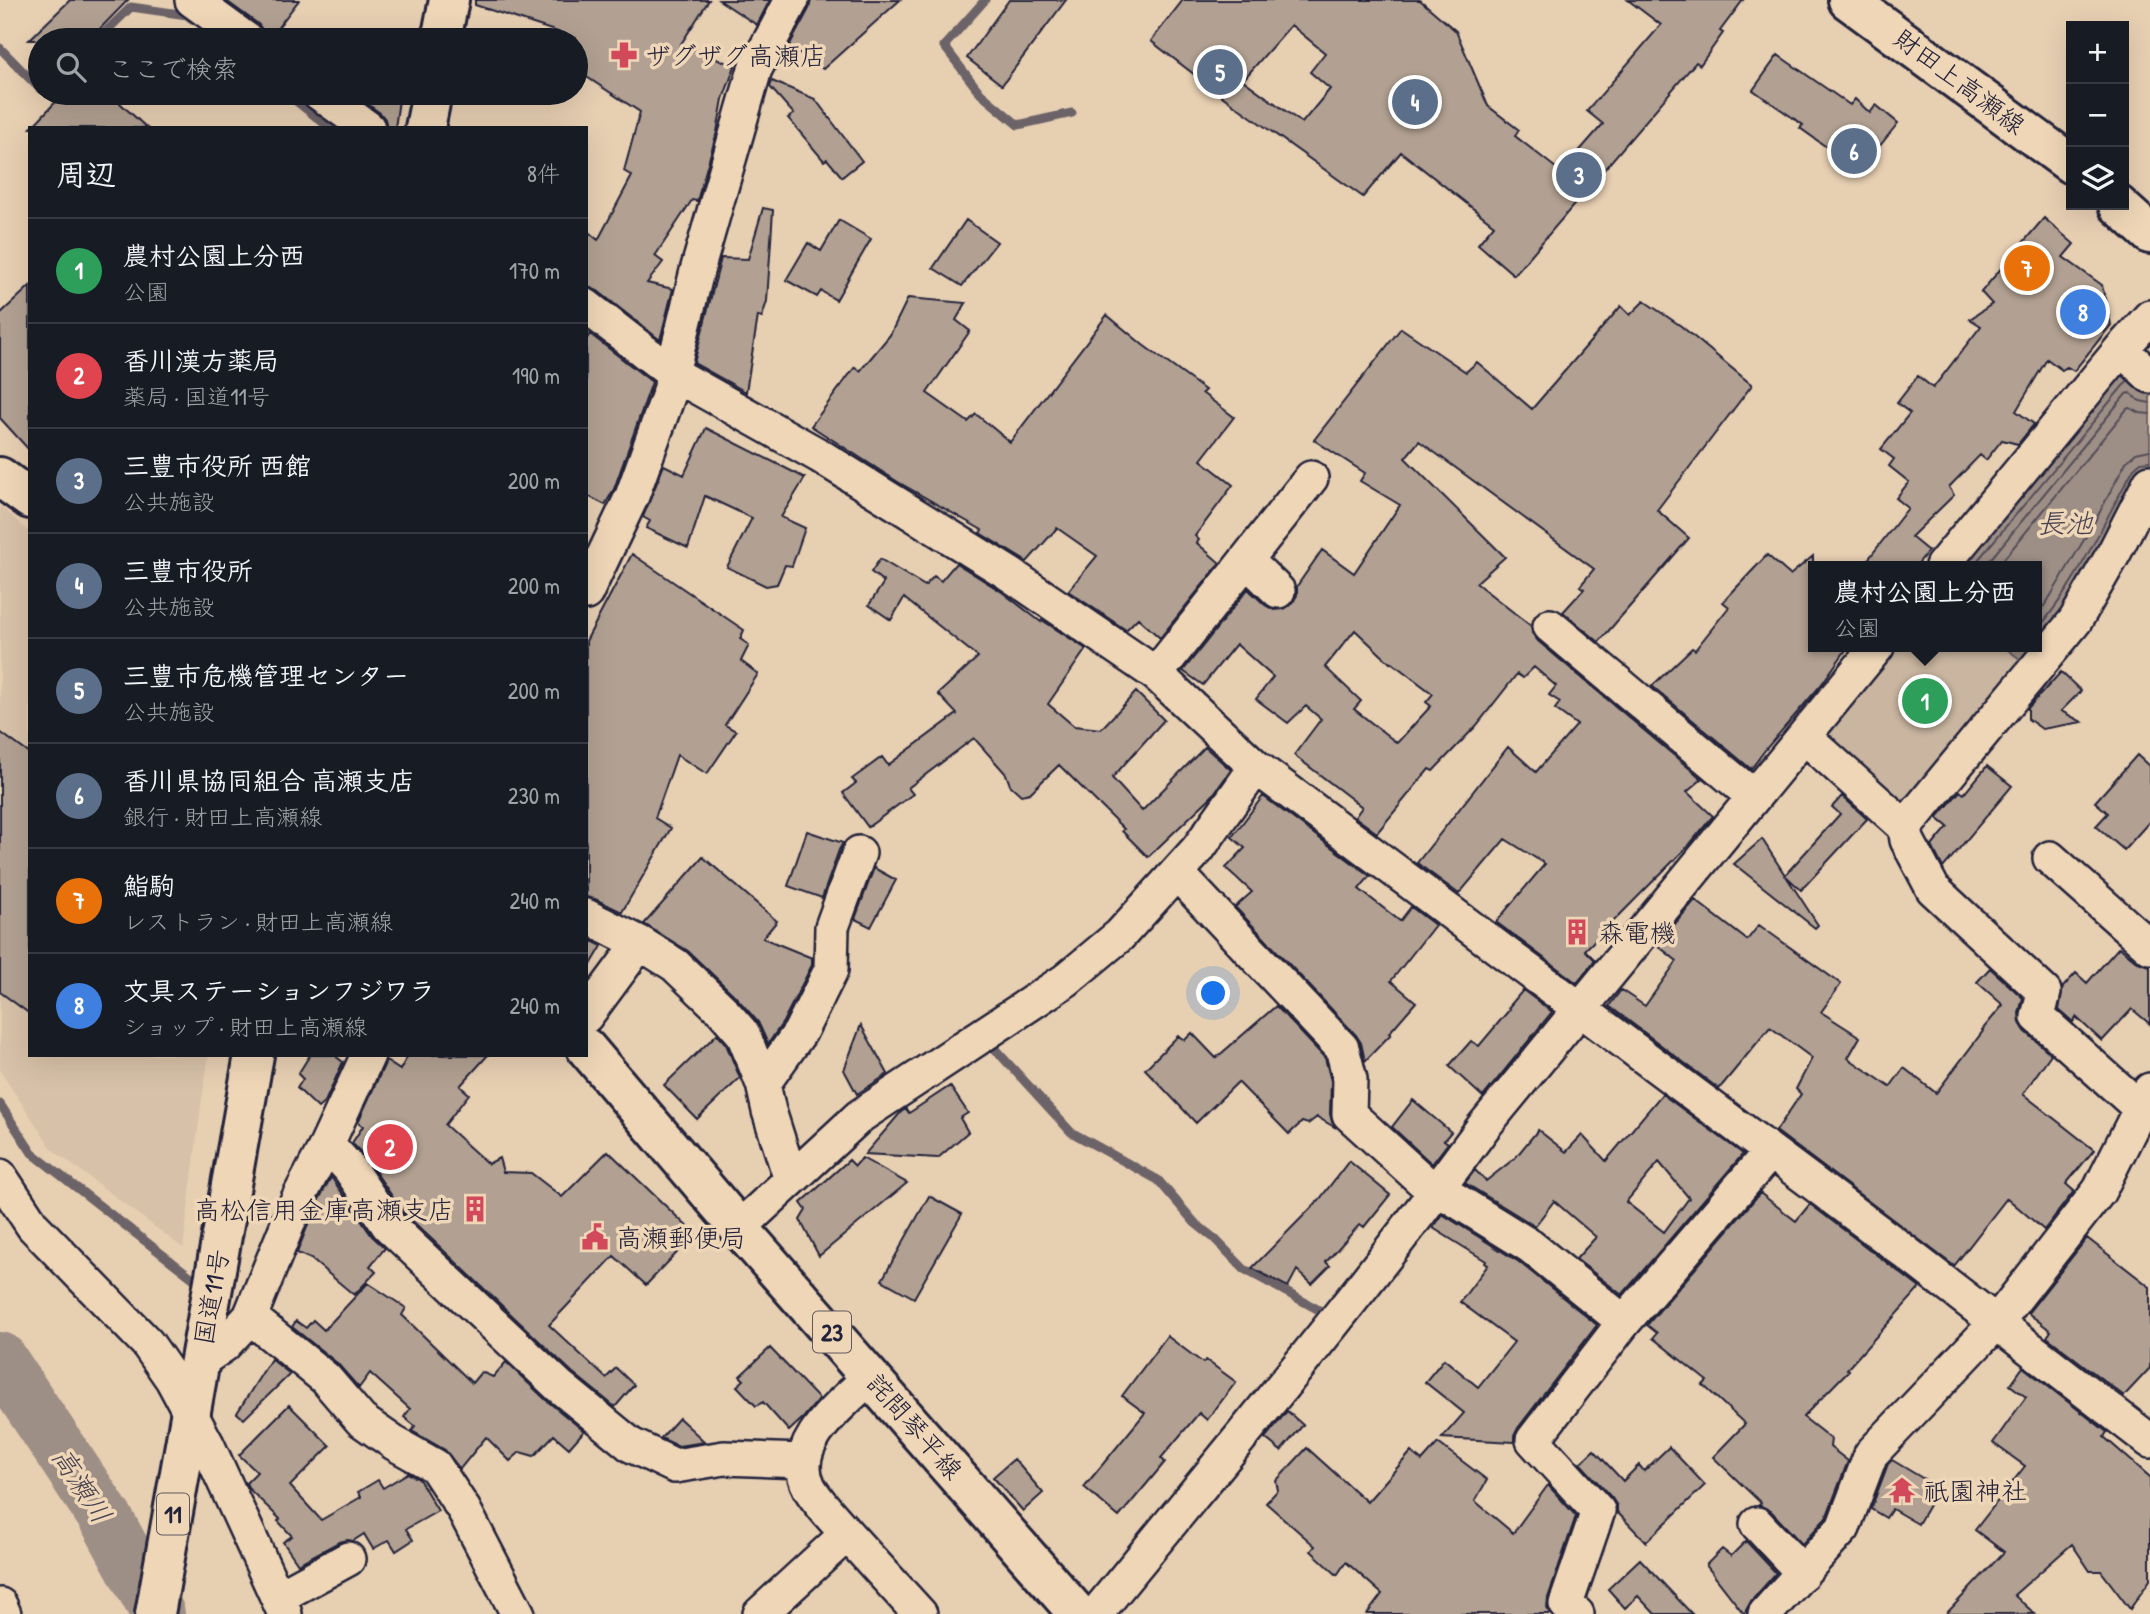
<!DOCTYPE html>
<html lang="ja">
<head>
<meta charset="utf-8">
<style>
  :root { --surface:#171b24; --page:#242831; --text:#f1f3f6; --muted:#9ea1a6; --line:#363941; --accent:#d1495b }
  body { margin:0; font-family:"Patrick Hand","Klee One",sans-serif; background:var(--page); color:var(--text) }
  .controls { position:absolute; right:21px; top:21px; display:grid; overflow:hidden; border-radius:0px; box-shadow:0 7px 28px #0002 }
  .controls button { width:63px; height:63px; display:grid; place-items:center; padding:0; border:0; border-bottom:2px solid var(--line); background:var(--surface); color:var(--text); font:35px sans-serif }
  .you { position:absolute; left:1214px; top:994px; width:24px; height:24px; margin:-18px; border:5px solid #fff; border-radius:50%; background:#1a73e8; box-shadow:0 0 0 10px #1a73e833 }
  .badge { display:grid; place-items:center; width:46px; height:46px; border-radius:50%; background:var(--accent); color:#fff; font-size:23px; font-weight:700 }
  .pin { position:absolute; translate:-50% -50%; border:4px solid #fff; box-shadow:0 2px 7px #0006 }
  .popup { position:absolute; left:1808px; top:561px; width:234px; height:91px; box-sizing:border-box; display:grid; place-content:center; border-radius:0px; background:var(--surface); filter:drop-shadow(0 2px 5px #0005); font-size:23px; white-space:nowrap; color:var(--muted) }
  .popup b { font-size:26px; color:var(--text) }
  .popup::after { content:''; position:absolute; left:50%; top:100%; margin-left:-14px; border:14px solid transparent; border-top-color:var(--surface) }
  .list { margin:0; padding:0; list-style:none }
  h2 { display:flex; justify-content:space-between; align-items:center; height:91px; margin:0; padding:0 28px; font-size:30px }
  h2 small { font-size:23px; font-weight:400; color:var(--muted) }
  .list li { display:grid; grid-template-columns:46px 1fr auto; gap:21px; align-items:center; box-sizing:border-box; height:105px; padding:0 28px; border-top:2px solid var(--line) }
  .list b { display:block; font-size:26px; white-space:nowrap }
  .list p { margin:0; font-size:23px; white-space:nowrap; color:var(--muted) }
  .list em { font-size:23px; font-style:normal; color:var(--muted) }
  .icon { flex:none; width:38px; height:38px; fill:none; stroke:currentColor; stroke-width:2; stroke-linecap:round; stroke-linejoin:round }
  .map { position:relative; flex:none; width:2150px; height:1614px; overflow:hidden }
  .search { position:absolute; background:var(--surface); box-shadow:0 7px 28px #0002; left:28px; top:28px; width:560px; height:77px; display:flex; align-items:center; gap:18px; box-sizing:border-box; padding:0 24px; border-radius:38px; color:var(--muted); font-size:26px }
  .panel { position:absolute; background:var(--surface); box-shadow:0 7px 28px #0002; left:28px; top:126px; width:560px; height:931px; border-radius:0px }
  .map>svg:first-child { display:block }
  .built { fill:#d7c1a8 }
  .green { fill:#c9b5a0; stroke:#766c6e; stroke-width:2 }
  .water { fill:#9e8f86; stroke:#6c6368; stroke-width:2 }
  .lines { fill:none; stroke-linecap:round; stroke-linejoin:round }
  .shore { stroke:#544e59; stroke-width:2 }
  .stream { stroke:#6c6368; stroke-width:9 }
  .river { stroke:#9e8f86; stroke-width:54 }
  .building { fill:#b2a192; stroke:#22223b; stroke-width:2; fill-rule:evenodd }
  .minor-casing { stroke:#22223b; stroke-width:38 }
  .major-casing { stroke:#22223b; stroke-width:44 }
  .highway-casing { stroke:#22223b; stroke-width:44 }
  .minor { stroke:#efd6b7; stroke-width:33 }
  .major { stroke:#efd6b7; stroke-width:38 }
  .highway { stroke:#efd6b7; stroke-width:38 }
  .labels { text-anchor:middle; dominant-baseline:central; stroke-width:7; stroke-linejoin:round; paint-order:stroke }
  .shield { fill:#efd6b7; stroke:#605860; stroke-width:2 }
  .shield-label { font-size:24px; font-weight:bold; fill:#22223b }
  .poi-label { font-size:26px; fill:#22223b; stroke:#efd6b7; text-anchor:start }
  .street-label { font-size:26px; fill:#22223b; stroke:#efd6b7 }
  .water-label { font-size:28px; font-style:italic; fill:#474352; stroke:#efd6b7 }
</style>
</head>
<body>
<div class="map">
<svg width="2150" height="1614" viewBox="0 0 2150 1614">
  <rect width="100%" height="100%" fill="#e7cfb2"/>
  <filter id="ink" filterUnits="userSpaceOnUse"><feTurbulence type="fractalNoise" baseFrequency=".0143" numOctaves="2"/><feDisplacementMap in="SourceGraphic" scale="14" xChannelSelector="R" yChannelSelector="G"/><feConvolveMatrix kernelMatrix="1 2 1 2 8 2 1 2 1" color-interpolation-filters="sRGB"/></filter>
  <g filter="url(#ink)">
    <path class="built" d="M0,505l30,28v522h179l-7,43 -19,150 -130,-98 -53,-79z"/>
    <path class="green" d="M1897,647h107l24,18 -119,147 -87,-75z"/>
    <path class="water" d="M2127,369l23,21v81l-122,194 -24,-18h33v-81h-73z"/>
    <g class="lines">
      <path class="shore" d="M1973,566l155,-186
        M1985,566l141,-172 4,-1 10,8 10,2
        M1998,566l129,-157 3,-1 10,5 10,1
        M2037,614l10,-12 47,-79 32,-61 10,-9 14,-3
        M2037,630c41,-48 66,-107 97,-162l7,-6 9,-1"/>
      <path class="stream" d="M985,0l-41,46 37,48 37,31 54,-12
        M97,40l34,-33 56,8 5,4
        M0,48l40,41
        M286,93l44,35
        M995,1049l76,83 87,48 37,43 20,16 29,30 75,41
        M0,1104l32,49 171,133"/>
      <path class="river" d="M0,1359l108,163 50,92"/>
    </g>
    <path class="building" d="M70,0h58l-39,40h-60z
      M225,0h74l-30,39 -11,-15z
      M475,0h234l-28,44 54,22 -12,33 -6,33 -20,69 -5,-1 -37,56 8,6 -16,21 26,6 -13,51 -62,-49 -12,-5v-56l12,10 34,-64 -8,-5 16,-59 -64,-42v-32l-101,-33z
      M719,0h51l-13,25z
      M811,0h89l-77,69 -34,-23 20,-37z
      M1009,0h57l-64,85 -35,-27z
      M1183,0h237l36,31 32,75 31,24 -4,6 46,36 42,-48 -16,-13 74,-86 -33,-25h115l-23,31 3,2 -23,32 -4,-3 -182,213 -36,-31 16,-19 -93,-73 -38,45 -137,-98 -75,-58zM1291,25l34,28 -15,19 20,17 -28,34 -59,-43z
      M1778,55l72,50 5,-6 15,14 6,-8 22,18 -38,48 -60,-43 3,-3 -50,-35z
      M772,81l43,18 47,62 -20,16 -15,-18 -3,2 -36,-43 6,-4 -24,-27z
      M64,93h45l38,35h-116z
      M361,93h39l-5,35h-8l-2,-9 -5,-6 -21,-15z
      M763,208l10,2 -6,91 -5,16 -4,-1 -12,76 -52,-29 27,-105 27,1z
      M2044,218l30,26 -11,13 39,28 9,40 -37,46 -7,-4 -5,3 -15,-11 -31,52 18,13 -16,20 -16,-4 -16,20 -6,-5 -31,32 5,8 -43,42 17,14 -12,15h-53l45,-58 -12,-10 13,-16 -20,-16 5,-7 -13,-10 29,-36 -13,-10 21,-27 15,12 48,-62 -11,-7 22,-15 -11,-12z
      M839,220l32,19 -35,61 -15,-9 -4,6 -31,-17 22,-37 13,8z
      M966,220l31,22 -35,44 -29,-18z
      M30,286v165l-30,-33v-104z
      M908,298l58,5 -10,17 14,11 -43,62 41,29 8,-8 34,28 97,-127 36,30 62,45 -3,3 32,24 -33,43 32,25 -38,51 4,4 -2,3 23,20 -60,75 -22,-20 -12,12 -58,-39 29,-35 -40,-28 -30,34 -47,-29 2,-3 -84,-48 -87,-56 44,-59 5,4 30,-36z
      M1644,301l37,25 71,59 -95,125 32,28 -90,104 -36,-30 21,-23 -4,-3 14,-17 -175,-128 -14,17 100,99 -29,26 55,43 1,7 6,8 164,138 -15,13 26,24 -23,28 -105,106 10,10 -18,23 -81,-61 49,-58 -40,-25 -46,55 -42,-31 91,-116 28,25 41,-47 -22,-16 5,-7 -11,-7 7,-9 -22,-19 -11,11 -6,-4 -41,52 -43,45 -4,-2 -52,64 -22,-16 7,-10 -68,-52 27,-36 -15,-13 -18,17 -32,-24 17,-22 -37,-33 -33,41 -20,-14 65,-82 17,16 9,5 10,-1 8,-5 5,-9v-9l25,-36 32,23 46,-68 -40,-24 5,-8 -51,-33 87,-112 65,44 11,-10 55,47 89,-103 9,9zM1355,630l35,33 1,-1 42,32 -7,8 5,4 -34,37 -43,-34 7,-8 -36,-34z
      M590,334l62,48 -38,107 -9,16 -19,-10v-155z
      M706,428l99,50 -24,39 24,11 -13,38 -7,-1 -8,19 -11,2 -39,-19 25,-49 -47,-22 -17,52 -42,-20 4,-7 -7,-4 21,-52 20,10z
      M632,554l112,76 -4,9 9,6 -8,16 17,13 -33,51 11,6 -29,43 -30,-19 -22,63 16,10 -49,84 -27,-13 -9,-2v-256z
      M1767,555l23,20 23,-19v91h35l-27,38 -56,65 -14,19 -99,-83 40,-38 3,2 34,-43 -6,-5z
      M880,559l45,27 9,-10 7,5 15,-18 46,29 39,30 1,-2 44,29 -38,55 26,22 27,3 35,-37 28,28 -52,58 30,33 63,-64 26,23 -19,26 -64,61 -26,-26 2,-2 -65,-64 -29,28 -9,2 -11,-10 -4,-11 -32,-36 -66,50 5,6 -45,33 -25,-34 13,-10 -4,-4 30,-22 6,8 69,-51 -19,-20 40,-37 -74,-59 -13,22 -22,-15 15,-23 -13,-10z
      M2061,672l20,19 -20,20 21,11 -40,7 -14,-10v-11z
      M0,732l30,22v260l-30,-22z
      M2137,755l13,12v54l-26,29 -28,-24 12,-13 -13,-11z
      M1987,766l25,20 -69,82 -11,-22 16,-19 -11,-9 23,-27 4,3z
      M1263,796l107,80 -11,13 41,32 11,-14 24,18 -44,56 25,21 -27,31 2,1 -26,27 -4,-18 -5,-8 -121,-128 17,-15 -26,-24 19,-20 -13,-11z
      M1842,796l25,23 -66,71 -15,-14 32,49 -3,3 -81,-64 28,-25 23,36 55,-61 -8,-7z
      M807,831l36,12 -4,7 -17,48 -34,-12z
      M703,857l74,64 -14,17 49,20v7l-29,57 -15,22 -10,-22 -23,-26 -47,-45 -44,-27z
      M874,868l22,12 -25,47 -16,-8z
      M1695,900l52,40 12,-15 82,59 -20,28 39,25 -12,21 42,29 14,-19 32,25 47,-62 -1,-1 21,-25 -26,-23 13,-14 33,30 -4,15 1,10 5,8 26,23 -28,40 71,56 -28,34 8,7 -30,39 -37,-32 -53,68 -178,-135 25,-37 -5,-5 16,-31 -42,-31 -51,62 -110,-83 12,-16 24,16 32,-45 -20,-16z
      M586,938l16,8 -16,27z
      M2119,947l19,15 12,4v58l-18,-15 -30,32 -26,-24 -3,5 -14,-12 4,-23 13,-14 11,10z
      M1523,990l29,22 -69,85 -34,-31 22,-25 8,5 31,-37 -2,-1z
      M1276,1006l49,52 6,23 -1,33 2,8 4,6 -19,-11 -9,7 -6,-2 -13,12 -51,-52 -42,41 -51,-54 33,-33 7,4 7,-7 24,25z
      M861,1025l27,49 -31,20 -13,-24z
      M717,1034l9,10 14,34 -43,41 -33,-34z
      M310,1055h24l9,7 -18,40 -7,6 -21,-20 6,-9 -5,-5z
      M408,1055h80l-28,31 9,8 -24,31 43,39 11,-6 4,14 28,1 31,24 46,-46 87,83 -49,51 -32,-29 -65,69 57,53 10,-10 18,17 -19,22 -43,-35 -169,-160 -38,-55 -13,-14 11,-17 -5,-4 28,-61 14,9z
      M950,1086l18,27 -8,5 8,14 -30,26 -73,-4 36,-42 5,-3 3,4z
      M1662,1094l81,60 -121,141 -46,-36 20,-22 -42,-36 -19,25 -70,-43 10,-13 11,11 29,-23 23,-28 28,22 16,-17 24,26zM1659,1162l30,36 -25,34 -38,-30z
      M1413,1100l38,32 -7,8 4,3 -16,21 -40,-37z
      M862,1158l45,25 -88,73 -19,-36 6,-10 -5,-7 48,-43 6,6z
      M1349,1161l41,34 -26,32 -4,-3 -34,38 4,4 -18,18 -15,-14 -9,17 -36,-19 67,-68z
      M331,1177l41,59 13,12 -15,18 6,6 -22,23 -43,-36 -14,-6 18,-46z
      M1760,1193l36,28 14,-17 110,84 -73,81 2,1 -46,47 28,22 -1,8 18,14 -22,57 -24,26 -31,-33 -12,-6 2,-2 -48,-46 32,-33 -42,-39 4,-4 -54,-43 4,-5 -10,-8z
      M929,1196l33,18 -48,84 -32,-18z
      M1442,1214l77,48 78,63 -79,103 -4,8v6l-72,-4 22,-25 -39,-31 19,-23 34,28 36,-45 -54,-40 28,-37 -3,-2 1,-2 -53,-33z
      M2087,1238l63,49v81l-26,28 -77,-59 4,-6 -23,-18z
      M368,1283l38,25 -4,7 70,68 9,-11 12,5 13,-15 40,38 38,31 -15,17 -15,-13 -20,21 -14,-4 -10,9 -24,-24 -26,32 -15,-19 -33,-19 3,-5 -11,-9 6,-8 -40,-36 -11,15 -22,-25 -45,-36 4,-6 10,7 7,-8 11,10z
      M1167,1336l36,27 3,-3 30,22 -29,38 -8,-7 -38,45 4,4 -46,55 -35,-30 61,-74 -23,-17z
      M770,1348l49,51 -15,18 -15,14 -26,-29 -7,4 -19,-20 7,-6 -4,-4z
      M271,1359l19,15 -46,45 -7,-6z
      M2023,1367l84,65 -3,5 46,40v103l-20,29 -29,-38h-11l-18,-27 -58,51 21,19h-89l58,-62 -29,-22 50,-64 -32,-23 33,-46 -16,-12z
      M289,1405l41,41 -40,40 31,34 40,-23 -3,-5 20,-12 5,8 25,-15 11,6 19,32 -32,18 7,11 -17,11 -7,-11 -16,9 -9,-15 -11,7 -5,-1 -9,2 -41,22 -15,-22 9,-6 -14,-15 2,-2 -31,-30 -3,-6 11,-11 -18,-17z
      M1287,1411l16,14 -22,26 -16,-13z
      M679,1418l26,24 -27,4 -17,-8z
      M1438,1443l49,37 -12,21 38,32 35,-48 28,31 -28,82 -1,10 3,6h-183l15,-20 -36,-32 -9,13 -26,-24 4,-5 -49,-43 12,-13 -2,-9 31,-33 60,54 44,-50 11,9z
      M1669,1447l36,38 -59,57 -29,-30v-6l-5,-8 -32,-35 14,-13 29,31 16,-16 5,6z
      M1014,1459l29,34 -20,18 -30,-34z
      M1892,1460l47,28 -21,36 -26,-15 -6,9 -15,-9 17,-45z
      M1746,1541l30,32 -25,28 -7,13 -38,-49 16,-16 9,7z
      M1640,1559l52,55h-37l-17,-18 -13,12 -17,-19z"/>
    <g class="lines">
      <g class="minor-casing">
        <path id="minor" d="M192,0l55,40
          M319,93l49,35
          M586,306l86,67 148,83 188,117 148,101 100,93 636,475 258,199
          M2121,349l29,27
          M1246,560l32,31
          M1942,566l179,-217 29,-32
          M586,593l46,-97 39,-108 1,-15 25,-102 58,-202 37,-69
          M1550,626l204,171
          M1156,674l155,-196
          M1804,736l101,91 2,13 26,49 111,103 -6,25 102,91
          M1905,827l170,-206 40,-70 35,-69
          M2050,858l100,89
          M1177,873l165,175 8,31 -1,35 87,79
          M586,916l54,27 -54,73
          M640,943l35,22 47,45 21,24 20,50 6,27 22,69
          M763,1084l37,-52 31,-62 1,-43 27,-74
          M327,1144l22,24 39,57 171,161 72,59 44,21 49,-8 79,3
          M0,1176l33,50 114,117 25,36 35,65 78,170
          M1438,1189l92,57 94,76
          M739,1228l121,-112 206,-136 54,-45 78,-86 58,-82
          M250,1317l75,61 36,42 33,23 41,23 29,44 54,104
          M199,1362l25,-17 26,-28 48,-118 29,-55 41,-89
          M1757,1524l46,49
          M847,1534l73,80
          M278,1597l70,-38
          M0,1605l4,9
          M760,1614l87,-80c-12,-14 -30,-32 -38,-47 -23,-43 36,-85 62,-111
          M1096,1614c131,-161 266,-320 388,-488l393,-479
          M1577,1614l-11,-10 32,-93 -65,-71 91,-118 146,-170
          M1765,1614l78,-86 28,-74 125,-131 103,-132 51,-101"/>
      </g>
      <g class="major-casing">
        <path id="major" d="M1848,0l223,164
          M2118,205l32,29
          M0,477l30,22
          M586,1048l153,180 339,386"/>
      </g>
      <g class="highway-casing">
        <path id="highway" d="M441,40l8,-40
          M425,128l7,-35
          M155,1614l99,-559"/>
      </g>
      <use href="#minor" class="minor"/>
      <use href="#major" class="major"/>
      <use href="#highway" class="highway"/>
    </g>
  </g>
  <defs>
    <g id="pharmacy-bare" transform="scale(2.1)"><path d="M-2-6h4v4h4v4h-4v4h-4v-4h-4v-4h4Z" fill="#d1495b" stroke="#efd6b7" stroke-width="2.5" paint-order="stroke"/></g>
    <g id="building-bare" transform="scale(2.1)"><path d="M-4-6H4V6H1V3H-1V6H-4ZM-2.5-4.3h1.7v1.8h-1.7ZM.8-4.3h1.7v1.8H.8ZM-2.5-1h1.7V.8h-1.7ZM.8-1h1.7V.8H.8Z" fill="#d1495b" stroke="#efd6b7" stroke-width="2.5" paint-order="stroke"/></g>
    <g id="civic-bare" transform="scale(2.1)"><path d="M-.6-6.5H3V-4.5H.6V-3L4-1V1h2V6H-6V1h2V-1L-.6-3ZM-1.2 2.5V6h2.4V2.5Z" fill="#d1495b" stroke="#efd6b7" stroke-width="2.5" paint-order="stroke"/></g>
    <g id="temple-bare" transform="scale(2.1)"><path d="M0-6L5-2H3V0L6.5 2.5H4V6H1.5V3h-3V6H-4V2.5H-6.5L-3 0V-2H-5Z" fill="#d1495b" stroke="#efd6b7" stroke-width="2.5" paint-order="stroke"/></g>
  </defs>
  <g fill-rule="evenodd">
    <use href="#pharmacy-bare" x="624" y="55"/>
    <use href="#building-bare" x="1577" y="932"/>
    <use href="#building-bare" x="475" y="1209"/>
    <use href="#civic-bare" x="595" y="1237"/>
    <use href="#temple-bare" x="1902" y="1490"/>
  </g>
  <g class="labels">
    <g class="shield">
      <rect x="813" y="1311.5" width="38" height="41" rx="5"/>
      <rect x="157" y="1493.5" width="32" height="41" rx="5"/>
    </g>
    <g class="shield-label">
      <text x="832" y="1332">23</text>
      <text x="173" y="1514">11</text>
    </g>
    <g class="poi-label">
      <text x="645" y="55">ザグザグ高瀬店</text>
      <text x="1598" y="932">森電機</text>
      <text x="454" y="1209" text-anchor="end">高松信用金庫高瀬支店</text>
      <text x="616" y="1237">高瀬郵便局</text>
      <text x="1923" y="1490">祇園神社</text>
    </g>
    <g class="street-label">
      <text transform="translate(1960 81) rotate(37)">財田上高瀬線</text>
      <text transform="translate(211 1297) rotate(-80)">国道11号</text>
      <text transform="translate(915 1426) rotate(49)">詫間琴平線</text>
    </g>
    <g class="water-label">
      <text x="2065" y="523">長池</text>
      <text transform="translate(82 1485) rotate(57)">高瀬川</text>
    </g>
  </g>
</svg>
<div class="controls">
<button>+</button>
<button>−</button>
<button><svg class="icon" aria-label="layers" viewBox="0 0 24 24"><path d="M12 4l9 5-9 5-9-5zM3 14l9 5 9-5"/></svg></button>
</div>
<div class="you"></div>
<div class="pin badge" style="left:1925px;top:701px;background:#2e9e5b">1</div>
<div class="popup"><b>農村公園上分西</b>公園</div>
<div class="pin badge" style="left:390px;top:1147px;background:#e0444e">2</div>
<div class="pin badge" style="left:1579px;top:175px;background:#5c6f8a">3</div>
<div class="pin badge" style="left:1415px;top:102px;background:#5c6f8a">4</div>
<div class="pin badge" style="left:1220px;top:72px;background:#5c6f8a">5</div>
<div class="pin badge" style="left:1854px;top:151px;background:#5c6f8a">6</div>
<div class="pin badge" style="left:2027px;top:268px;background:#e8710a">7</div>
<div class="pin badge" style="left:2083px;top:312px;background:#3f7fe0">8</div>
<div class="search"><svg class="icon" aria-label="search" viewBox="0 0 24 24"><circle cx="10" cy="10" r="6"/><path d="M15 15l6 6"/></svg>ここで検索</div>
<section class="panel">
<h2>周辺<small>8件</small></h2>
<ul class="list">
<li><span class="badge" style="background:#2e9e5b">1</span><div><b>農村公園上分西</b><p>公園</p></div><em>170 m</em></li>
<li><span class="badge" style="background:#e0444e">2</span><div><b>香川漢方薬局</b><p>薬局 · 国道11号</p></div><em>190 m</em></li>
<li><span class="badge" style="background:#5c6f8a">3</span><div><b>三豊市役所 西館</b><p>公共施設</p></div><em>200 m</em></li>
<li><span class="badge" style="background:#5c6f8a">4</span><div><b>三豊市役所</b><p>公共施設</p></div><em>200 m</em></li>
<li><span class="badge" style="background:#5c6f8a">5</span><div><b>三豊市危機管理センター</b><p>公共施設</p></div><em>200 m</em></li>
<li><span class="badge" style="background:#5c6f8a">6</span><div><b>香川県協同組合 高瀬支店</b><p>銀行 · 財田上高瀬線</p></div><em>230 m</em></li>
<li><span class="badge" style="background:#e8710a">7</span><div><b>鮨駒</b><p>レストラン · 財田上高瀬線</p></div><em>240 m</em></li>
<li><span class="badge" style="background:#3f7fe0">8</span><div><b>文具ステーションフジワラ</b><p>ショップ · 財田上高瀬線</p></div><em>240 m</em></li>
</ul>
</section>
</div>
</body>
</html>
